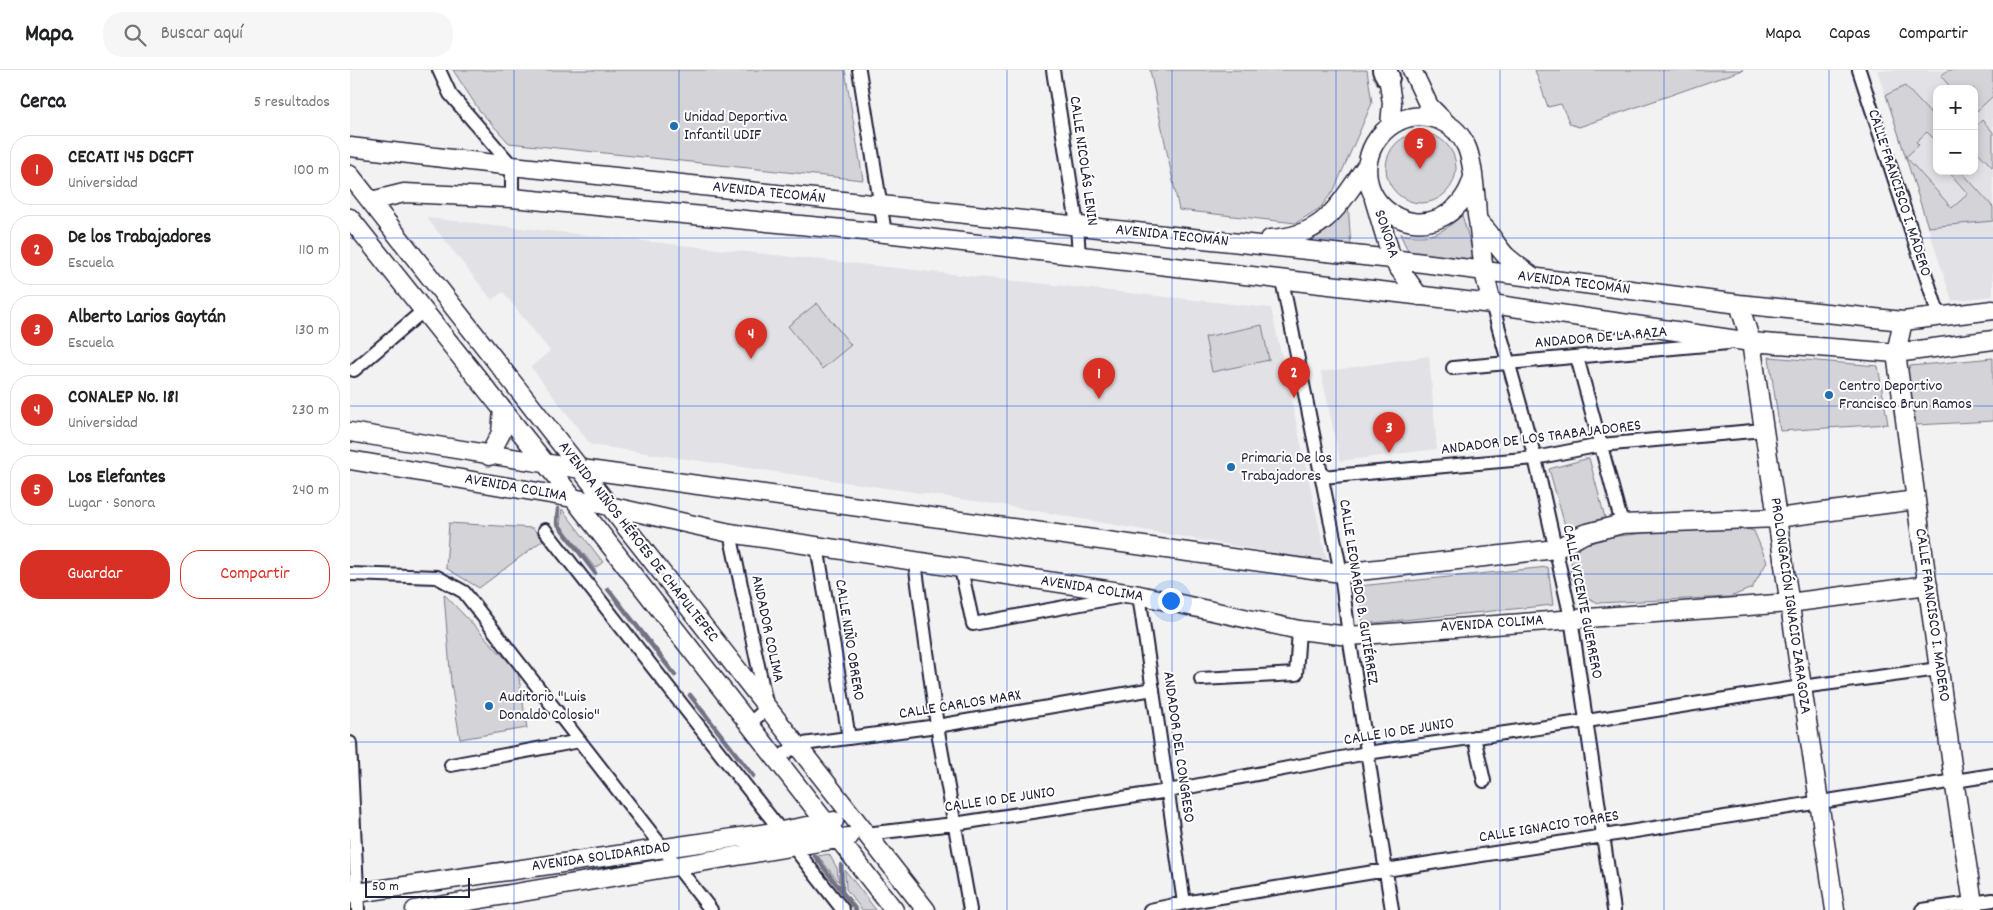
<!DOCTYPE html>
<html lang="es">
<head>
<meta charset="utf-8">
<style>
  :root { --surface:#fff; --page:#f6f6f6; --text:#202124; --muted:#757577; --line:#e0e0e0; --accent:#d93025 }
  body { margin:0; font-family:Dekko,sans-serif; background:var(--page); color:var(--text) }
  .controls { position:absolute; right:15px; top:15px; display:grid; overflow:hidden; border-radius:10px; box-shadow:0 2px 8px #0003 }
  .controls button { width:45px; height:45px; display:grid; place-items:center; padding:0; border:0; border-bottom:1px solid var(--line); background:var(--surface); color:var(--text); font:25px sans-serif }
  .scale { position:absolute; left:15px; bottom:12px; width:105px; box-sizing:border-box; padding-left:5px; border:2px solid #22223b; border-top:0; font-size:14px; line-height:18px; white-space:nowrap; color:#22223b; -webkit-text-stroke:4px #fff; paint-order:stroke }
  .you { position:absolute; left:820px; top:530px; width:18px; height:18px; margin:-12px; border:4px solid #fff; border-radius:50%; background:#1a73e8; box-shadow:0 0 0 8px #1a73e833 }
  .badge { display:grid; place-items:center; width:32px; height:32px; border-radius:50%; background:var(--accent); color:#fff; font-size:16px; font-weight:700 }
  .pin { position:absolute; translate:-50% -41px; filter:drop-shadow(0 1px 2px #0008) }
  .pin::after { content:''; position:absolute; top:26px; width:18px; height:15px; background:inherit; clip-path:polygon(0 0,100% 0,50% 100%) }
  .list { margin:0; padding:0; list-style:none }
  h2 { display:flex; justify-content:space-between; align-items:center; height:65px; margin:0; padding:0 20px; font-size:21px }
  h2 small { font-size:16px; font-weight:400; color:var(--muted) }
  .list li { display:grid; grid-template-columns:32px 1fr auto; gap:15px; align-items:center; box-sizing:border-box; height:70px; margin:0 10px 10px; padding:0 10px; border:1px solid var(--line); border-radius:20px }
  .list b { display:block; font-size:19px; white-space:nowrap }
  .list p { margin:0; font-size:16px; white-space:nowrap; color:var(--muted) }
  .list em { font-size:16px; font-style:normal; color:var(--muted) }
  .actions { display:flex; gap:10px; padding:15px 20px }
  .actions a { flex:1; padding:11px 0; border:1px solid var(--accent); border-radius:20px; text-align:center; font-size:18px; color:var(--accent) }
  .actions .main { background:var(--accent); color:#fff }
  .icon { flex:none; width:28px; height:28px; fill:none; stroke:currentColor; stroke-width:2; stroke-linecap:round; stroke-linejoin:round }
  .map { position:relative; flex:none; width:1643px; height:840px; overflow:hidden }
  header { display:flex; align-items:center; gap:30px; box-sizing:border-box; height:70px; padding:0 25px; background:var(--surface); border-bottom:1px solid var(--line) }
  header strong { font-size:24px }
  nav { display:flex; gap:28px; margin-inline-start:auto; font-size:18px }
  .search { width:350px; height:45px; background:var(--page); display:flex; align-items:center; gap:12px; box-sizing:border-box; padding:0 18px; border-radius:20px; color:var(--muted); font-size:19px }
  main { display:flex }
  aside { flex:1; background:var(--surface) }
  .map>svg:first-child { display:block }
  .built { fill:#e2e2e6; fill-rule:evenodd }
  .green { fill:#d3d3d8; stroke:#7a7a8a }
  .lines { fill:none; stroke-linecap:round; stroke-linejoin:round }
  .stream { stroke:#727282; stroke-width:4.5 }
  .street-casing { stroke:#22223b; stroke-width:16 }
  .secondary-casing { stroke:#22223b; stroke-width:21 }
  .highway-casing { stroke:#22223b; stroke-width:26 }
  .street { stroke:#fff; stroke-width:12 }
  .secondary { stroke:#fff; stroke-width:18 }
  .highway { stroke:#fff; stroke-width:22 }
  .grid { fill:none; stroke:#1d4ed8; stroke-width:1; stroke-opacity:0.55 }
  .poi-dot { fill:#1f6fb2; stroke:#fff; stroke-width:2 }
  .labels { text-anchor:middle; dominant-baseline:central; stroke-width:4; stroke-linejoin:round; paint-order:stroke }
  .poi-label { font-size:16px; fill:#22223b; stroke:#fff; text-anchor:start }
  .street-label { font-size:16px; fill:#22223b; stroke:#fff }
</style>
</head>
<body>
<header>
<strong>Mapa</strong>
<div class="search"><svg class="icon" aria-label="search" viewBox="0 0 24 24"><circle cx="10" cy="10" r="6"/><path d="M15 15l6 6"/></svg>Buscar aquí</div>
<nav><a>Mapa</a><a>Capas</a><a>Compartir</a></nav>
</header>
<main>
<aside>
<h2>Cerca<small>5 resultados</small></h2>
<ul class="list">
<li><span class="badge">1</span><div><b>CECATI 145 DGCFT</b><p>Universidad</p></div><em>100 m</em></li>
<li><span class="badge">2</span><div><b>De los Trabajadores</b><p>Escuela</p></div><em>110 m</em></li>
<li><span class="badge">3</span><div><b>Alberto Larios Gaytán</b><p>Escuela</p></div><em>130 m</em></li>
<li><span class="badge">4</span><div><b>CONALEP No. 181</b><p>Universidad</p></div><em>230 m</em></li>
<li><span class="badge">5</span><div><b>Los Elefantes</b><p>Lugar · Sonora</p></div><em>240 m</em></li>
</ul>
<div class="actions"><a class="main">Guardar</a><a>Compartir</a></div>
</aside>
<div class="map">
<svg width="1643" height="840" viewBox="0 0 1643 840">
  <rect width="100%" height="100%" fill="#f2f2f3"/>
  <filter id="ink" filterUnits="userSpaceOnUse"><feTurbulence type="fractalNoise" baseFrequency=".02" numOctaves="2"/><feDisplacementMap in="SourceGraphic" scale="10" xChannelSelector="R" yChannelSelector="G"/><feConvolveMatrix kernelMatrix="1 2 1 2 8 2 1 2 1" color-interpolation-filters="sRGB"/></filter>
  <g filter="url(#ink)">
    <path class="built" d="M1527,0h116v226l-41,5zM1587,19h37v82h-37z
      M77,148l844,90 56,254 -325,-57 -411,-60 -60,-78 19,-16 -47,-59 -11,8z
      M1079,286l8,93 -97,12 -19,-89z"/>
    <path class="green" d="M103,0h392l18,110 -354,-37 -30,-33z
      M800,0h217l5,33 -38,87 -14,18 -24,15 -117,-13z
      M1185,0h208l-164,57 -9,-3 -9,-20 -13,3z
      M1598,0h45v26l-16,15 -3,-3v-19h-22l-11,-13z
      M1555,16l26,28 4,-2 2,2v21l-4,3 -6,-6 -11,10 3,3 -13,12 46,51 16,-14 -20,-23h13l32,36v14l-65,6 -42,-132z
      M1632,50l11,12v36l-19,-20v-20z
      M1036 98a35 35 0 1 1 70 0a35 35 0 1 1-70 0Z
      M998,133l3,44 -41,-4 -1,-3 26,-18z
      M1112,145l12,41 -5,5 -59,-6 -10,-21c29,5 41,1 62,-19z
      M467,233l34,42 -29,24 -34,-43z
      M912,255l7,35 -57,12 -7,-35z
      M1419,287l109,9 10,58 -108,7z
      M1643,288v63l-77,4 -9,-53 3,-6z
      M1239,388l16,60 -39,11 -17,-60z
      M212,439l41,53 -8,6 -35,-44z
      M99,453l84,5 10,12 -64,48 -33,-20z
      M1379,454l25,7 13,31 -15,26 -22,9 -132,6 -17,-9 -11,-18 2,-21 19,-16z
      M1198,497l5,38 -190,19 -4,-38z
      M94,524l74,78 9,56 -67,11 -9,-56z
      M479,784l8,14 2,14 -21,-26z
      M495,800l31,40h-14l-16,-21z"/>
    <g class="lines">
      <path class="stream" d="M208,439l-1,14 38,50
        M258,519l67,86
        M340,625l63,81
        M465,786l41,54
        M491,795l1,26"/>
      <g class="street-casing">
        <path id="street" d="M89,0l11,24 62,72v32
          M509,0l26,163
          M703,0l24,155 2,32
          M1509,0l80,246
          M932,210l59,293 8,63 43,274
          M1142,234l43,154 36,160 43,292
          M1227,287l45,167
          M1103,298l275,-25
          M4,300l70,-60
          M972,407l213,-19 66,-13 162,-15
          M195,460l298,380
          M380,463l37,175 -19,17
          M467,476l32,192
          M565,492l22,164 33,184
          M611,499l12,55 151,-28
          M0,504l87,3 27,15 247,318
          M789,525l45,308
          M851,609l95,-5 3,-44
          M1124,667l10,44
          M0,673l8,167
          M427,690l19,-15 141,-19 216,-37
          M101,695l129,-24
          M515,764l89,-10 214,-33 199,-38 220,-32 214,-34 138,-18
          M800,840l34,-7 202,-33 607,-95
          M1572,840l71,-10"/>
      </g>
      <g class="secondary-casing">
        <path id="secondary" d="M1037,0l5,33 -2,22
          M1062,0l17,36 16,16
          M0,77l162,19 880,93 347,45 164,17 90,-11
          M0,105l576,735
          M1123,107c-10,40 -54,61 -88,32 -30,-26 -20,-72 14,-88 12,-6 27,-6 40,-1 35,14 33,50 37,81 1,6 0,14 2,19 2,4 7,8 10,12 6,8 11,17 18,24 9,8 18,14 27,21
          M1024,129l18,60 27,37
          M21,131l33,-8 108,5 373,35 607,71 259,38 145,11 97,-13
          M0,148l223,280 321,412
          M1128,150l6,52 8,32
          M920,169c55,-3 68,-33 97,-74
          M1389,234l12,38 84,568
          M1553,251l-7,32 58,427 20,130
          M0,362l231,37 760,104 215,-24 28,-15 38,-10 155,-6 139,-18
          M139,386l12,-23 2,-24
          M0,390l223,38 157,35 409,62 160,35 50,6 440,-33 139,-18
          M0,824l431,-63 53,-10
          M65,840l434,-73"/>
      </g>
      <g class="highway-casing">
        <path id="highway" d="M1034,0l4,7"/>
      </g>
      <use href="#street" class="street"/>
      <use href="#secondary" class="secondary"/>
      <use href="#highway" class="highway"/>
    </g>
  </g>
  <path class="grid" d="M164,0v840M329,0v840M493,0v840M657,0v840M822,0v840M986,0v840M1150,0v840M1314,0v840M1479,0v840M0,168h1643M0,336h1643M0,504h1643M0,672h1643"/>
  <g class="poi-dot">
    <circle cx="324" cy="56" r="5"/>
    <circle cx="1479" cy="325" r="5"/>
    <circle cx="881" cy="397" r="5"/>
    <circle cx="139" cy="636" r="5"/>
  </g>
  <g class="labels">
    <g class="poi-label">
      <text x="334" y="47">Unidad Deportiva<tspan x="334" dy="18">Infantil UDIF</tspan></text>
      <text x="1489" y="316">Centro Deportivo<tspan x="1489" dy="18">Francisco Brun Ramos</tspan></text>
      <text x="891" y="388">Primaria De los<tspan x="891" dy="18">Trabajadores</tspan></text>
      <text x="149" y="627">Auditorio "Luis<tspan x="149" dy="18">Donaldo Colosio"</tspan></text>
    </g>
    <g class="street-label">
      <text transform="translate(733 91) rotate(82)">CALLE NICOLÁS LENIN</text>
      <text transform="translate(419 123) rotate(6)">AVENIDA TECOMÁN</text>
      <text transform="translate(1549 123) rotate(72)">CALLE FRANCISCO I. MADERO</text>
      <text transform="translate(1036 164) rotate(72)">SONORA</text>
      <text transform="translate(822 166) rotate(6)">AVENIDA TECOMÁN</text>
      <text transform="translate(1224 213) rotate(7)">AVENIDA TECOMÁN</text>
      <text transform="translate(1251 268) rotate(-5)">ANDADOR DE LA RAZA</text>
      <text transform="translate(1191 368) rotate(-7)">ANDADOR DE LOS TRABAJADORES</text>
      <text transform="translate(166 418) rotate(10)">AVENIDA COLIMA</text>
      <text transform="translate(288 472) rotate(52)">AVENIDA NIÑOS HÉROES DE CHAPULTEPEC</text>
      <text transform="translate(742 519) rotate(9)">AVENIDA COLIMA</text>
      <text transform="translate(1008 522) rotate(81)">CALLE LEONARDO B. GUTIÉRREZ</text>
      <text transform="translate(1232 532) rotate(79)">CALLE VICENTE GUERRERO</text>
      <text transform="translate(1440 536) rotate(82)">PROLONGACIÓN IGNACIO ZARAGOZA</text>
      <text transform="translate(1582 545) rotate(82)">CALLE FRANCISCO I. MADERO</text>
      <text transform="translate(1142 554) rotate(-4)">AVENIDA COLIMA</text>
      <text transform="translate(417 559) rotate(78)">ANDADOR COLIMA</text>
      <text transform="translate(499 570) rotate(81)">CALLE NIÑO OBRERO</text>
      <text transform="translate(610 635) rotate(-9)">CALLE CARLOS MARX</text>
      <text transform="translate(1049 662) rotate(-9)">CALLE 10 DE JUNIO</text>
      <text transform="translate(828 677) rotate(82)">ANDADOR DEL CONGRESO</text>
      <text transform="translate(650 730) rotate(-8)">CALLE 10 DE JUNIO</text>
      <text transform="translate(1199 757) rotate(-9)">CALLE IGNACIO TORRES</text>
      <text transform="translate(251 787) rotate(-8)">AVENIDA SOLIDARIDAD</text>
    </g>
  </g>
</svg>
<div class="controls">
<button>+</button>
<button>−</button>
</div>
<div class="scale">50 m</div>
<div class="you"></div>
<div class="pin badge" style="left:749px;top:329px">1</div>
<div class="pin badge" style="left:944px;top:328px">2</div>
<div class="pin badge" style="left:1039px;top:383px">3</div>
<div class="pin badge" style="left:401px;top:289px">4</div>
<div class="pin badge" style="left:1070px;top:99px">5</div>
</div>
</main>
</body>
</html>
